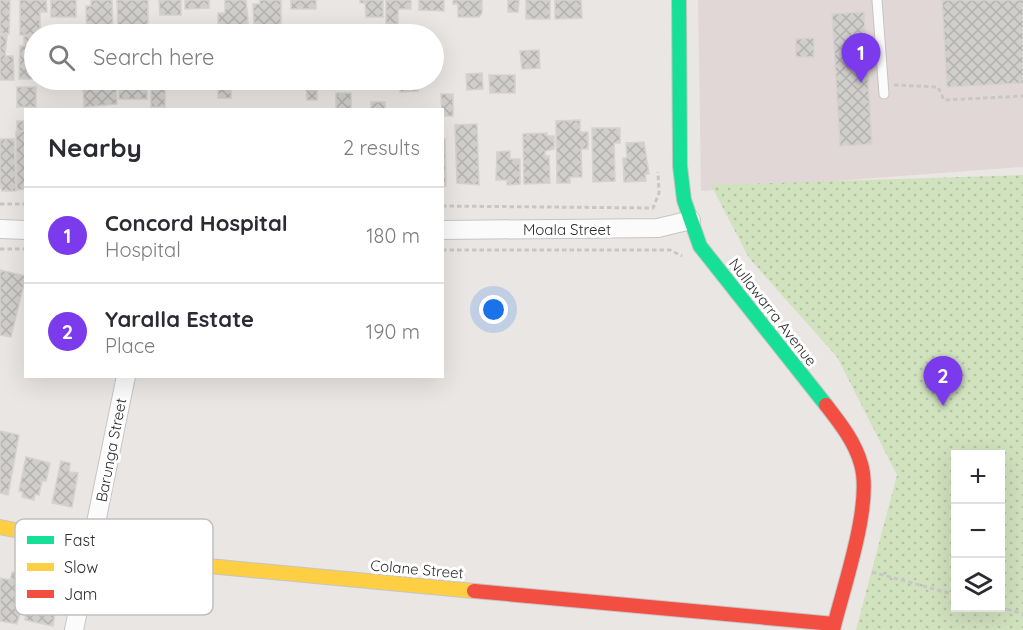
<!DOCTYPE html>
<html lang="en">
<head>
<meta charset="utf-8">
<style>
  :root { --surface:#fff; --page:#f2f2f3; --text:#2b2b33; --muted:#7c7c81; --line:#e1e1e2; --accent:#7c3aed }
  body { margin:0; font-family:Quicksand,sans-serif; background:var(--page); color:var(--text) }
  .controls { position:absolute; right:18px; bottom:18px; display:grid; overflow:hidden; border-radius:0px; box-shadow:0 6px 24px #0002 }
  .controls button { width:54px; height:54px; display:grid; place-items:center; padding:0; border:0; border-bottom:2px solid var(--line); background:var(--surface); color:var(--text); font:30px sans-serif }
  .you { position:absolute; left:494px; top:310px; width:21px; height:21px; margin:-15px; border:4px solid #fff; border-radius:50%; background:#1a73e8; box-shadow:0 0 0 9px #1a73e833 }
  .badge { display:grid; place-items:center; width:39px; height:39px; border-radius:50%; background:var(--accent); color:#fff; font-size:20px; font-weight:700 }
  .pin { position:absolute; translate:-50% -50px; filter:drop-shadow(0 2px 3px #0008) }
  .pin::after { content:''; position:absolute; top:32px; width:21px; height:18px; background:inherit; clip-path:polygon(0 0,100% 0,50% 100%) }
  .list { margin:0; padding:0; list-style:none }
  h2 { display:flex; justify-content:space-between; align-items:center; height:78px; margin:0; padding:0 24px; font-size:26px }
  h2 small { font-size:20px; font-weight:400; color:var(--muted) }
  .list li { display:grid; grid-template-columns:39px 1fr auto; gap:18px; align-items:center; box-sizing:border-box; height:96px; padding:0 24px; border-top:2px solid var(--line) }
  .list b { display:block; font-size:22px; white-space:nowrap }
  .list p { margin:0; font-size:20px; white-space:nowrap; color:var(--muted) }
  .list em { font-size:20px; font-style:normal; color:var(--muted) }
  .icon { flex:none; width:33px; height:33px; fill:none; stroke:currentColor; stroke-width:2; stroke-linecap:round; stroke-linejoin:round }
  .map { position:relative; flex:none; width:1023px; height:630px; overflow:hidden }
  .search { position:absolute; background:var(--surface); box-shadow:0 6px 24px #0002; left:24px; top:24px; width:420px; height:66px; display:flex; align-items:center; gap:15px; box-sizing:border-box; padding:0 21px; border-radius:33px; color:var(--muted); font-size:22px }
  .panel { position:absolute; background:var(--surface); box-shadow:0 6px 24px #0002; left:24px; top:108px; width:420px; height:270px; border-radius:0px }
  .map>svg:first-child { display:block }
  .medical { fill:#e2d7d7 }
  .park { fill:url(#park-dots); fill-rule:evenodd }
  .building { fill:url(#building-cross-hatch); stroke:#d5d2cf; stroke-width:1.5 }
  .lines { fill:none; stroke-linecap:round; stroke-linejoin:round }
  .lane-casing { stroke:#c6c5c5; stroke-width:11 }
  .street-casing { stroke:#c6c5c5; stroke-width:20 }
  .fast-casing { stroke:#c6c5c5; stroke-width:16 }
  .slow-casing { stroke:#c6c5c5; stroke-width:16 }
  .jam-casing { stroke:#c6c5c5; stroke-width:16 }
  .path { stroke:#c7c7c6; stroke-width:3; stroke-dasharray:4.5 3; stroke-linecap:butt }
  .lane { stroke:#fcfbfb; stroke-width:9 }
  .street { stroke:#fcfbfb; stroke-width:18 }
  .fast { stroke:#16e098; stroke-width:14 }
  .slow { stroke:#ffcf43; stroke-width:14 }
  .jam { stroke:#f24e42; stroke-width:14 }
  .labels { text-anchor:middle; dominant-baseline:central; stroke-width:6; stroke-linejoin:round; paint-order:stroke }
  .street-label { font-size:15px; fill:#2d2d2d; stroke:#fff }
  .key { fill:#fff; stroke:#c0c0c0; stroke-width:1.5 }
  .key-label { font-size:16px; fill:#2d2d2d }
</style>
</head>
<body>
<div class="map">
<svg width="1023" height="630" viewBox="0 0 1023 630">
  <defs>
    <pattern id="park-dots" width="8" height="8" patternUnits="userSpaceOnUse" patternTransform="scale(1.5)"><rect width="8" height="8" fill="#d1e2bf"/><path d="M2 2h.1M6 6h.1" fill="none" stroke="#b4c2a4" stroke-width="1.8" stroke-linecap="round"/></pattern>
    <pattern id="building-cross-hatch" width="8" height="8" patternUnits="userSpaceOnUse" patternTransform="scale(1.5)"><rect width="8" height="8" fill="#d1cfcc"/><path d="M0 0l8 8M0 8l8-8" fill="none" stroke="#b4b2b0"/></pattern>
  </defs>
  <rect width="100%" height="100%" fill="#eae6e3"/>
  <path class="medical" d="M698,0h325v167l-322,24z"/>
  <path class="park" d="M1023,175v455h-167l41,-155 -60,-118 -88,-99 -38,-73zM956,454h44v154h-44z"/>
  <path class="building" d="M0,0h10l-1,34 -9,-1z
    M20,0h26l1,12h-7v22l-20,1z
    M51,0h25v17h-25z
    M91,0h21l1,33 -26,1 -1,-28h5z
    M117,0h31v30h-30z
    M159,0h22v15h-21z
    M185,0h24v8l-24,1z
    M225,0h21l3,33 -31,-2v-18h7z
    M260,0h21v25h-27l-1,-21h7z
    M291,0h25v9h-25z
    M360,0h23v17h-17l-1,-14h-5z
    M386,0h25v9h-13v15h-12z
    M419,0h25v11l-25,-1z
    M453,0h29v13l-3,4h-21v-13h-5z
    M508,0h11l-1,12h-10z
    M526,0h24v19h-24z
    M555,0h26l1,18 -27,1z
    M942,0h81v83l-76,4z
    M864,12l8,132 -32,2 -8,-132z
    M0,35h7l-2,21h8l1,24h-14z
    M24,36h10v43h-15l1,-33h4z
    M814,38v19h-18v-18z
    M539,50l1,18 -18,1 -2,-18z
    M482,73l1,16 -16,1 -1,-16z
    M489,75h26v18h-25z
    M306,80h11v20h-10z
    M400,80h18v11l-18,1z
    M218,81h13v17h-13z
    M107,83l-1,4h10l1,17 -33,3 -1,-23z
    M119,84h28v15h-28z
    M151,86h14v21h-14z
    M17,87h19v20h-19z
    M336,93h15v17h-15z
    M441,94h12v22h-11z
    M371,102h14v8h-14z
    M580,120v12h8v17h-7l1,28h-12v6h-13l-1,-62z
    M17,121h9v9l-9,1z
    M477,124l2,61 -22,-2 -2,-58z
    M592,128h28v15h-6l1,38 -22,1z
    M26,131v58l-9,1 -1,-58z
    M547,133v3h7v13l-9,2v5h4l1,27 -26,1 -1,-50z
    M0,139h14l2,52h-14l-2,-6z
    M442,139h3l1,47h-4z
    M644,142l5,32h-4l1,7 -22,1 -1,-24h4l-1,-15z
    M510,151v8h10v25l-13,1v-5h-11l1,-28z
    M0,270l26,6 -15,61 -11,-2z
    M0,431l19,4 -11,60 -8,-2z
    M26,457l24,6 -4,18h-4l-3,14 -4,-1 -1,6 -12,-3 1,-5 -4,-1z
    M61,461l9,2 -1,9 9,1 -6,34 -20,-4z
    M12,572l18,3 -13,49 -17,-3v-43l10,2z
    M33,576l26,6 -6,44 -28,-6z"/>
  <g class="lines">
    <g class="lane-casing">
      <path id="lane" d="M877,0l7,94"/>
    </g>
    <g class="street-casing">
      <path id="street" d="M0,229l26,1
        M442,230l216,-2 33,-8
        M74,630l52,-254"/>
    </g>
    <g class="fast-casing">
      <path id="fast" d="M679,0l1,166 4,34 16,46 126,159"/>
    </g>
    <g class="slow-casing">
      <path id="slow" d="M0,527l187,37 287,27"/>
    </g>
    <g class="jam-casing">
      <path id="jam" d="M826,405c14,18 29,37 35,59 12,40 -18,124 -28,166
        M474,591l360,33"/>
    </g>
    <path class="path" d="M894,85l44,2 6,13 79,-4
      M0,204h26
      M442,206l211,2 6,-15 -1,-21
      M0,249h26
      M442,250h228l12,6
      M872,572l84,23
      M1000,607l23,7"/>
    <use href="#lane" class="lane"/>
    <use href="#street" class="street"/>
    <use href="#fast" class="fast"/>
    <use href="#slow" class="slow"/>
    <use href="#jam" class="jam"/>
  </g>
  <g class="labels">
    <g class="street-label">
      <text x="567" y="229">Moala Street</text>
      <text transform="translate(773 312) rotate(52)">Nullawarra Avenue</text>
      <text transform="translate(111 450) rotate(-79)">Barunga Street</text>
      <text transform="translate(417 569) rotate(5)">Colane Street</text>
    </g>
  </g>
  <rect x="15" y="519" width="198" height="96" rx="9" class="key"/>
  <rect x="27" y="536" width="27" height="8" fill="#16e098"/>
  <rect x="27" y="563" width="27" height="8" fill="#ffcf43"/>
  <rect x="27" y="590" width="27" height="8" fill="#f24e42"/>
  <g class="key-label">
    <text x="64" y="546">Fast</text>
    <text x="64" y="573">Slow</text>
    <text x="64" y="600">Jam</text>
  </g>
</svg>
<div class="controls">
<button>+</button>
<button>−</button>
<button><svg class="icon" aria-label="layers" viewBox="0 0 24 24"><path d="M12 4l9 5-9 5-9-5zM3 14l9 5 9-5"/></svg></button>
</div>
<div class="you"></div>
<div class="pin badge" style="left:861px;top:83px">1</div>
<div class="pin badge" style="left:943px;top:406px">2</div>
<div class="search"><svg class="icon" aria-label="search" viewBox="0 0 24 24"><circle cx="10" cy="10" r="6"/><path d="M15 15l6 6"/></svg>Search here</div>
<section class="panel">
<h2>Nearby<small>2 results</small></h2>
<ul class="list">
<li><span class="badge">1</span><div><b>Concord Hospital</b><p>Hospital</p></div><em>180 m</em></li>
<li><span class="badge">2</span><div><b>Yaralla Estate</b><p>Place</p></div><em>190 m</em></li>
</ul>
</section>
</div>
</body>
</html>
